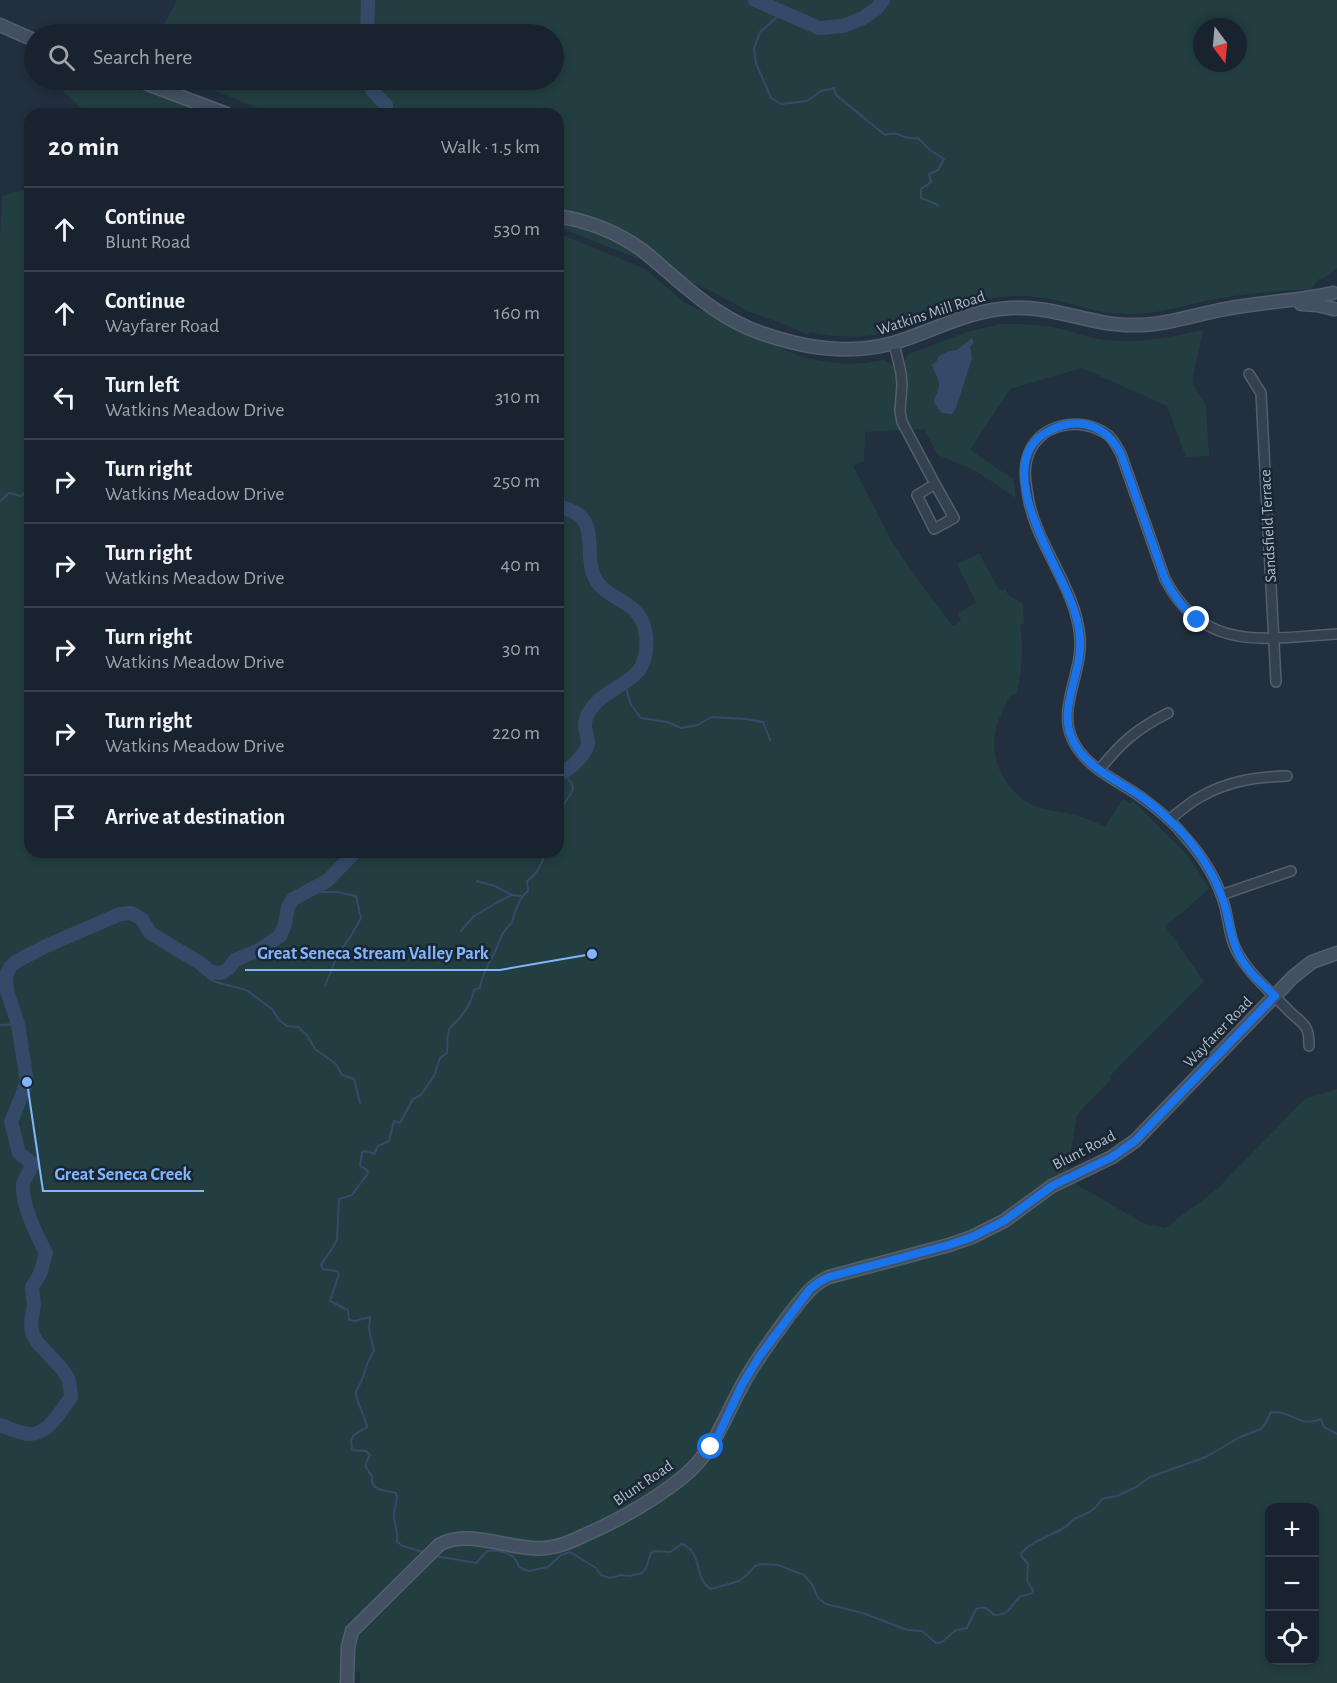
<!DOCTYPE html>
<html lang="en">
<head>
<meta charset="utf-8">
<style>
  :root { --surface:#19232f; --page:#262f3b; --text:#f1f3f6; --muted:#9fa4aa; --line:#37404b }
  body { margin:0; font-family:"Alegreya Sans",sans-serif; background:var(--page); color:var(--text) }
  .controls { position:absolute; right:18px; bottom:18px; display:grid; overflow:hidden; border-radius:12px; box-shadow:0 3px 9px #0003 }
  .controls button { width:54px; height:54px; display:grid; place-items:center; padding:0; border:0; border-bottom:2px solid var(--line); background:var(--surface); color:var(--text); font:30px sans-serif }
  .compass { position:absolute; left:1193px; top:18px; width:54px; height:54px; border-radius:50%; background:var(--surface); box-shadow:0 3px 9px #0003; rotate:164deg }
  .stop { position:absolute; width:18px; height:18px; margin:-14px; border:4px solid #1a73e8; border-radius:50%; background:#fff }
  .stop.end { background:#1a73e8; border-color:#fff; box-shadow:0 2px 6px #0008 }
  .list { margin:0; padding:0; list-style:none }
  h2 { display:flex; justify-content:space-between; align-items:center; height:78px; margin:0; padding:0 24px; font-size:26px }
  h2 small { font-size:20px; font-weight:400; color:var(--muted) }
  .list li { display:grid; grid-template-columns:39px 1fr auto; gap:18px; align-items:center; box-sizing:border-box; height:84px; padding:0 24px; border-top:2px solid var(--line) }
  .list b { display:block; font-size:22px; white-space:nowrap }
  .list p { margin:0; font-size:20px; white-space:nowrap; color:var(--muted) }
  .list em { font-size:20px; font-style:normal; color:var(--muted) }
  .icon { flex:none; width:33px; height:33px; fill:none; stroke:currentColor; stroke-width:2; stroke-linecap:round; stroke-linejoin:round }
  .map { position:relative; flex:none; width:1337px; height:1683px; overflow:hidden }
  .search { position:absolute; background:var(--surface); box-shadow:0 3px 9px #0003; left:24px; top:24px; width:540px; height:66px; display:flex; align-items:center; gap:15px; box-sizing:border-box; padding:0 21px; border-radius:33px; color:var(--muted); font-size:22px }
  .panel { position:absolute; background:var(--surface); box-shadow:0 3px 9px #0003; left:24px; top:108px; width:540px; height:750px; border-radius:18px }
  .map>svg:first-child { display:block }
  .green { fill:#233e40; fill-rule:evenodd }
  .water { fill:#334b68 }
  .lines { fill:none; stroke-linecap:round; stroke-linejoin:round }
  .stream { stroke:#334b68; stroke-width:2 }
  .river { stroke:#334b68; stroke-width:14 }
  .street-casing { stroke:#535f6d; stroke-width:12 }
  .secondary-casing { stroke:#535f6d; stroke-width:15 }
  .street { stroke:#35414f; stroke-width:9 }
  .secondary { stroke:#435062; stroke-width:12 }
  .route { stroke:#1a73e8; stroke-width:8 }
  .labels { text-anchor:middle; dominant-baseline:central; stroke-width:5; stroke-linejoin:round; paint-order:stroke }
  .street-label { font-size:16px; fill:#b1bcca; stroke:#1a2634 }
  .leader { fill:none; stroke:#81b6ff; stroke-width:2 }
  .callout-dot { fill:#81b6ff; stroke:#1a2634; stroke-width:2 }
  .callout-label { font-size:18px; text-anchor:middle; font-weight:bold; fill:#81b6ff; stroke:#1a2634; stroke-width:5; stroke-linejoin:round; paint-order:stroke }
</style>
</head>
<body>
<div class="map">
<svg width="1337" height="1683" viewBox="0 0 1337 1683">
  <rect width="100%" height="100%" fill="#212f3f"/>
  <path class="green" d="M177,0h1160v268l-15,11h-3l-8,10c-32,2 -64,4 -96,10 -27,5 -52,14 -80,15 -15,0 -31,-1 -45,-5 -11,-2 -21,-6 -31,-8 -19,-5 -39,-6 -59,-4 -41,4 -77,27 -117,36 -24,6 -49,4 -73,-1l-1,3 -23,-10 -36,-13 -41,-22 -55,-25 -96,-38v-113h-285l-85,-34h366v-46h-395zM1202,27h36v36h-36z
    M51,80h63l18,5 2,-2 80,31h-126z
    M30,188v664h528v-619l87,36 40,34 118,55 42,6 20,-1 19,-3 11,7c3,21 0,42 5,63l-35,2 -1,29 -11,5 40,78 36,51 24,31 8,-5 -3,-8 18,-11 -19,-38 22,-11 19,35 5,3 2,-2 3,5 15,10 1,20 -4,1c4,22 2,49 -4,70l-6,1c-6,12 -13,25 -15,38 -5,29 13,60 40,72 10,4 21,5 31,7 14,3 27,8 39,13l18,-27 7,5 3,-3 55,55 21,32 -21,20 -23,18 39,55 -94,95 1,3 -34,36 -11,63 77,45 22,5 51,-38 89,-91 32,-10v594h-977v-11l-17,-1 -1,12h-342v-1444l2,-43zM1270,1508h44v152h-44z
    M1001,324c19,0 37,0 56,4 16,4 32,10 49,12 33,4 65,-3 97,-10l-11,52 14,24 3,50 -23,1 -19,-51 -85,-38 -72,21 -40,61 43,29 3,19 -40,-27 -38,-16 -14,-26 -15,1c-5,-10 -9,-58 -5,-68 1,-3 3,-6 5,-8l58,-22z"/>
  <path class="water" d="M972,338l2,5 -4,3 2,12 -16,50 -4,6 -10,-1c-15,-17 -4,-13 -3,-28 0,-6 -5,-14 -7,-20l4,-3 3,-6 10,-5 8,-1z"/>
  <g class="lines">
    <path class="stream" d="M784,11l-24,21 -6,17 2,14 15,35 10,6 26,-3 14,-10 13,-3 2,7 49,40c16,-5 18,6 33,3l12,12 14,9 -6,11 -9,4 2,8 -10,7v9l17,7
      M0,501l9,-8 12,3 9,-7
      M624,682l7,23 10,13 26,4 14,6 17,-3 13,-8 35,2 17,3 7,18
      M558,824l2,-3 1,-12 12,-19 -1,-6 -8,-11
      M477,881l18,5 17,9
      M312,888l9,4h17l18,4 5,22 -9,16 -15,22 -12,30
      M461,931l12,-14 23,-14 16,-8 9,1
      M211,972l-3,6 8,4 30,8 26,19 7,11 8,6 11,1 9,8 8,14 21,15 6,11 12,4 6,24
      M0,1025l18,-1
      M423,1552l-20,-6 -6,-4c1,-12 -2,-15 -3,-25 -1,-9 5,-15 2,-24 -11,-3 -26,-1 -24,-17 -8,-10 -8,-10 -2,-21l-4,-4 -14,-1 -1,-10 3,-5 13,-8c-2,-11 -9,-21 -11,-32 -1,-6 3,-8 5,-13 5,-12 5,-20 13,-31l-5,-22 1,-12 -15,4 -6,-1 -1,-10 -18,-9 9,-27 -2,-3 -14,-2 -2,-4c5,-9 13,-17 16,-26l2,-40 13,-4 16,-22 -2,-4 -6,-3 2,-14 4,-1 8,3 4,-8 11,-5 5,-20 6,2 13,-24 8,-4 13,-19 6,-18 7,-5c1,-9 -1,-18 3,-25 3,-4 4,-4 7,-7 9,-10 15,-19 17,-31l6,-2c2,-16 11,-27 17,-41 4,-10 6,-17 15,-24 2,-11 8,-26 16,-32l-1,-10c9,-6 17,-19 17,-29
      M435,1556l41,7 11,-12c14,-1 28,1 32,16l9,4 20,-4 13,-12 9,-3 26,16 5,7 9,3 11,-3 9,1 12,-3 4,-5 5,-15 3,-2 16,1 12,-8c22,9 11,35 29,45l28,-8 9,-7 7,-8 7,-2 16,1 26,10 8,9 6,14 8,6 37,9 44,17 15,1 14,12 6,-1 14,-12 11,-2 9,-19c9,-3 11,-1 18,6 18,0 16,-11 27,-19 1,0 9,-2 10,-2l2,-3 -6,-11 1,-16 -6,-7 -1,-4c12,-12 26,-16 41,-24 5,-2 9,-9 14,-11 13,-5 18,-7 26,-19l15,-3 19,-9 14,-10 56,-20 34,-20 21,-8 4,-5 6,-12c3,0 7,0 10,1 17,3 20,14 40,6l3,8 13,7"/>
    <path class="river" d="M755,0l64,28 24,-2 20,-8 13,-9 7,-9
      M367,34l1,-34
      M369,80l3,10 14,15 1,9
      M558,505c6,3 15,6 21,10 17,14 6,42 15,61 7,17 25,21 38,32 16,13 17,38 11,55 -7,21 -46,28 -56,53 -5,12 0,15 1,26 0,11 -20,30 -30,32
      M0,1425c9,3 19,8 28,9 20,2 33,-24 43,-37l-2,-17 -6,-10 -26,-28 -5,-9 -1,-10 3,-18 -2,-18 8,-13 6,-21c-9,-17 -24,-48 -23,-68 1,-6 7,-15 10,-21l-14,-11 -8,-31 16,-40 -9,-58 -11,-33 -1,-15 4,-9 7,-6 29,-15 74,-32 11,-1 11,6 8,14 50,30 11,9 10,1 7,-4 7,-9 24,-10 21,-14 5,-12 3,-17 5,-8 34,-18 28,-29"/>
    <g class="street-casing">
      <path id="street" d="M894,343l7,30 1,12 -2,26 2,11 33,62 -18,11 17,34 20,-11 -19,-34
        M1249,374l12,19 15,289
        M1099,770c22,-27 37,-41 69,-57
        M1169,820c10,-8 20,-17 31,-23 28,-16 55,-20 87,-21
        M1221,895l70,-24
        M1309,1046c0,-6 0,-14 -3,-18 -3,-6 -11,-11 -16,-16 -17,-18 -38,-35 -51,-57 -9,-14 -10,-32 -14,-48 -7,-26 -22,-50 -40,-70 -11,-14 -25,-26 -40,-37 -25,-19 -62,-32 -74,-64 -12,-30 12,-66 9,-98 -4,-53 -47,-95 -53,-148 -2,-11 -3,-21 0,-31 9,-36 54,-44 81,-24 6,5 9,12 13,19l44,125c39,75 101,59 172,55"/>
    </g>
    <g class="secondary-casing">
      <path id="secondary" d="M0,25l34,15
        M137,80l90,34
        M558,216c30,5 59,16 84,34 9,7 18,15 27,23 30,26 58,49 95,61 46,16 96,22 142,5 34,-12 67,-29 104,-31 42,-3 80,17 121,17 32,1 63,-10 94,-16 36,-7 72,-8 108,-16
        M1301,304l16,1 17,4
        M347,1683l1,-36 4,-16 87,-86c29,-18 75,7 107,3 14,-1 27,-7 39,-13 34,-15 68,-34 98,-58 32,-26 41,-60 61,-95 13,-24 30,-46 46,-68 12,-15 21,-29 39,-37l120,-32 23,-8 32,-16 48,-35 60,-29 23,-16 158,-164 19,-15 25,-9"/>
    </g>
    <use href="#street" class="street"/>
    <use href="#secondary" class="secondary"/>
  </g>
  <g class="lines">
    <path class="route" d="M711,1447l7,-11 24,-51 17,-28 51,-68 9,-7 10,-5 120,-32 23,-8 32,-16 48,-35 60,-29 23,-16 140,-145c-14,-13 -30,-27 -38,-45 -7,-15 -8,-32 -13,-48 -8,-25 -21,-46 -38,-66 -12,-14 -26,-26 -40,-37 -26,-19 -63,-32 -75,-64 -12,-30 12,-66 9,-98 -1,-13 -5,-27 -10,-39 -15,-39 -81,-138 -21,-168 28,-15 57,-7 72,23l44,125c8,16 19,30 32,41"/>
  </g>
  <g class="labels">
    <g class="street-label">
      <text transform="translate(931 313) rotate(-18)">Watkins Mill Road</text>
      <text transform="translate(1268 526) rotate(-93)">Sandsfield Terrace</text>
      <text transform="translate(1218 1032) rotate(-46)">Wayfarer Road</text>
      <text transform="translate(1084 1150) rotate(-27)">Blunt Road</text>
      <text transform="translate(643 1483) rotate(-34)">Blunt Road</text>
    </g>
  </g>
  <path class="leader" d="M592 954L500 970H245M27 1082L43 1191H204"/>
  <g class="callout-dot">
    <circle cx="592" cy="954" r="6"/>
    <circle cx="27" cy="1082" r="6"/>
  </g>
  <g class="callout-label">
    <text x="373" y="959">Great Seneca Stream Valley Park</text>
    <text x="123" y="1180">Great Seneca Creek</text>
  </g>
</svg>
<div class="controls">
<button>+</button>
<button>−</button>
<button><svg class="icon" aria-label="locate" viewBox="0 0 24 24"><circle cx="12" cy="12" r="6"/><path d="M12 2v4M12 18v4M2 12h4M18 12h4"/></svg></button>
</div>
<svg class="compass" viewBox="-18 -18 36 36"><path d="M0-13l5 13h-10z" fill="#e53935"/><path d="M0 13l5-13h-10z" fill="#9fa4aa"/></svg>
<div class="stop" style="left:711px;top:1447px"></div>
<div class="stop end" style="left:1197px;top:620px"></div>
<div class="search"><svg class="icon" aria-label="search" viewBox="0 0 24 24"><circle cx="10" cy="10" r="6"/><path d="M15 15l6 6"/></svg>Search here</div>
<section class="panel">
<h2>20 min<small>Walk · 1.5 km</small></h2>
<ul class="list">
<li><svg class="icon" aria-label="ahead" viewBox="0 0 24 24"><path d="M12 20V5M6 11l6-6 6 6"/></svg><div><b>Continue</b><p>Blunt Road</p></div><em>530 m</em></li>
<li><svg class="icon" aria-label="ahead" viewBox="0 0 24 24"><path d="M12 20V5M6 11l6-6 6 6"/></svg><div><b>Continue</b><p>Wayfarer Road</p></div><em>160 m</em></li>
<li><svg class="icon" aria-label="left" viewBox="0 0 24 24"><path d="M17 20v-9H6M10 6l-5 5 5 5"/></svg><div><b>Turn left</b><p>Watkins Meadow Drive</p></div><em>310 m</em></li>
<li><svg class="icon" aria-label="right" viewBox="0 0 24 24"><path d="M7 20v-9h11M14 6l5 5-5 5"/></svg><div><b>Turn right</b><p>Watkins Meadow Drive</p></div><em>250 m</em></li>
<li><svg class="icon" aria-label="right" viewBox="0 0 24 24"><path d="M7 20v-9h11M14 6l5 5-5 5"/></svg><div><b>Turn right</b><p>Watkins Meadow Drive</p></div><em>40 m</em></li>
<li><svg class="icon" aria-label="right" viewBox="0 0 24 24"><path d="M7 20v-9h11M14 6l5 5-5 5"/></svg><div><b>Turn right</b><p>Watkins Meadow Drive</p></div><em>30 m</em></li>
<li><svg class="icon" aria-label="right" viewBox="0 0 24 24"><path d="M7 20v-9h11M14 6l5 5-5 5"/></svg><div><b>Turn right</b><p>Watkins Meadow Drive</p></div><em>220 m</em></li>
<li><svg class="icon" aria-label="arrive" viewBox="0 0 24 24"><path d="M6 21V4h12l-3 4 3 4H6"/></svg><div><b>Arrive at destination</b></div></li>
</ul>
</section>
</div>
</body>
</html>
